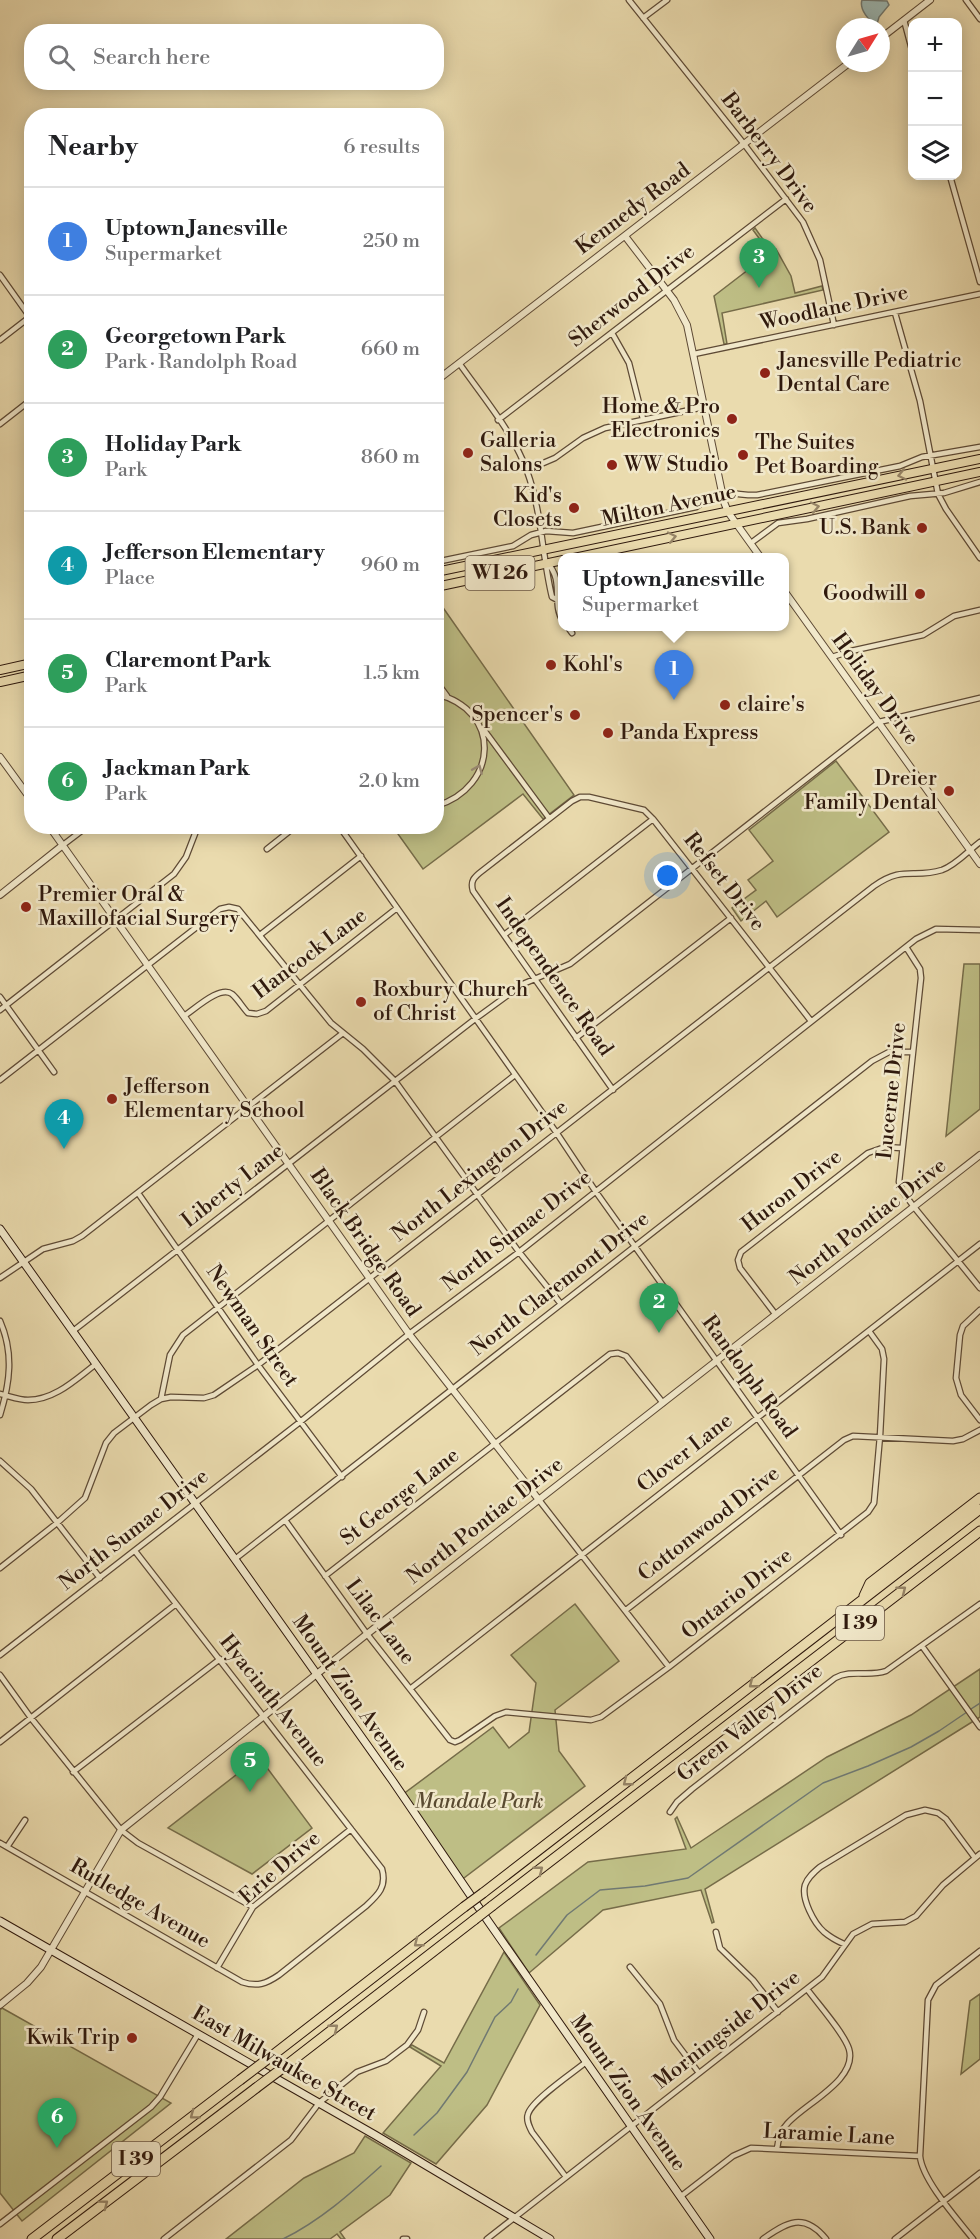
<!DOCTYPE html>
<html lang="en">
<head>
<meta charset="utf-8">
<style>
  :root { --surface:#fff; --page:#f6f6f6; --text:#202124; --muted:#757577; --line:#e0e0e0; --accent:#8f2418 }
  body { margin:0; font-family:"Libre Bodoni",serif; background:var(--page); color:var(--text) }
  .controls { position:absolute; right:18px; top:18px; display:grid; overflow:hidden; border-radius:12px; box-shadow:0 3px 15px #0003 }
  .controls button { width:54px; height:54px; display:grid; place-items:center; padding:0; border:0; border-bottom:2px solid var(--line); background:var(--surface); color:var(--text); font:30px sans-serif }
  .compass { position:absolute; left:836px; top:18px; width:54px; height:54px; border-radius:50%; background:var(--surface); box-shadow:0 3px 15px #0003; rotate:53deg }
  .you { position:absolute; left:668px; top:876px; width:21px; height:21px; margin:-15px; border:4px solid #fff; border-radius:50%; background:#1a73e8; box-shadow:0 0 0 9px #1a73e833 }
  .badge { display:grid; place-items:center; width:39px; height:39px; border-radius:50%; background:var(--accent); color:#fff; font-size:20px; font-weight:700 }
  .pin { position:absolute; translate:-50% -50px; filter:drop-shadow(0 2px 3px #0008) }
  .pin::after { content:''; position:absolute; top:32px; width:21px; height:18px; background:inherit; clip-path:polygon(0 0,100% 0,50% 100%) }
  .popup { position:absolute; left:558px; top:553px; width:231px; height:78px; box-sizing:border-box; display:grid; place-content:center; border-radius:12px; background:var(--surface); filter:drop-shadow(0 2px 4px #0005); font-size:20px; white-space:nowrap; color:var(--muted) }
  .popup b { font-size:22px; color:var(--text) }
  .popup::after { content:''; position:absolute; left:50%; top:100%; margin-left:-12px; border:12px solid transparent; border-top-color:var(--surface) }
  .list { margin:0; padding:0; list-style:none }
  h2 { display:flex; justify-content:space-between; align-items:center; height:78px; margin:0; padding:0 24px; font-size:26px }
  h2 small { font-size:20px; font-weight:400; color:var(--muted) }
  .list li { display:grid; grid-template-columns:39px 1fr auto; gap:18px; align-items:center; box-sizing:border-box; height:108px; padding:0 24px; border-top:2px solid var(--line) }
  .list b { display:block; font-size:22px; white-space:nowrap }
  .list p { margin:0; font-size:20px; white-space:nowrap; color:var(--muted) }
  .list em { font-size:20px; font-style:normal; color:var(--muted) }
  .icon { flex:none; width:33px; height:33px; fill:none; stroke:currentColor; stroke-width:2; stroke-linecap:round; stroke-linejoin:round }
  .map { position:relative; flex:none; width:980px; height:2239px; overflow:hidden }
  .search { position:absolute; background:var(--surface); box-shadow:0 3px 15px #0003; left:24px; top:24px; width:420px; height:66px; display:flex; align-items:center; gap:15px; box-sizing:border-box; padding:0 21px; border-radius:24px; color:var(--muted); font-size:22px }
  .panel { position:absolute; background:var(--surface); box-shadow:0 3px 15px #0003; left:24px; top:108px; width:420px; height:726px; border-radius:24px }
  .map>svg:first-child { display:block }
  .green { fill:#bebe85; stroke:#766c49; stroke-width:1.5 }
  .water { fill:#9cb9b5; stroke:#707972; stroke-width:1.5 }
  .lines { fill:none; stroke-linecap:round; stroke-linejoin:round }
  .stream { stroke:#707972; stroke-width:1.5 }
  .minor-casing { stroke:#5e4a35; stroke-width:7 }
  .tertiary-casing { stroke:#5e4a35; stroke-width:8 }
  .secondary-casing { stroke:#2f190d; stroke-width:9 }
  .primary-casing { stroke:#2f190d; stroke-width:10 }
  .motorway-casing { stroke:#2f190d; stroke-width:11 }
  .minor { stroke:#f1e8ca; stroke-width:4.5 }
  .tertiary { stroke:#f1e8ca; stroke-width:6 }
  .secondary { stroke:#f1e8ca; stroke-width:7 }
  .primary { stroke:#eadbae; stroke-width:8 }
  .motorway { stroke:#eadbae; stroke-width:9 }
  .motorway-bridge-casing { stroke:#2f190d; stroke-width:11; stroke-linecap:butt }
  .motorway-bridge { stroke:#eadbae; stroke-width:9 }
  .oneway { stroke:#968466 }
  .oneway2 { stroke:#9a8b75 }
  .poi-dot { fill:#8f2418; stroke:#f1e8ca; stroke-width:2 }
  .labels { text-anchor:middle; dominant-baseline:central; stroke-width:5; stroke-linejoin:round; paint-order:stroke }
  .shield { fill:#f1e8ca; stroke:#695746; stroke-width:1.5 }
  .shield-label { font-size:20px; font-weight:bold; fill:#2f190d }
  .street-label { font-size:21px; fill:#2f190d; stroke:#f1e8ca }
  .poi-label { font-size:21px; fill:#2f190d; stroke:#f1e8ca; text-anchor:start }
  .park-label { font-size:21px; font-style:italic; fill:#5a4b31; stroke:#f1e8ca }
</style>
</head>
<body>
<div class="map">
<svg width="980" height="2239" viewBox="0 0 980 2239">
  <rect width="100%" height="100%" fill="#eadbae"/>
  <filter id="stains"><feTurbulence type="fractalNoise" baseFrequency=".00333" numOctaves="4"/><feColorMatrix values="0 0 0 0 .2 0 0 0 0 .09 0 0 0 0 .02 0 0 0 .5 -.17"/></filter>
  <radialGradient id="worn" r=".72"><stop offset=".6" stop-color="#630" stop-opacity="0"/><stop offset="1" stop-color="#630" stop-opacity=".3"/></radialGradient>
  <path class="green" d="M755,228l17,24 4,-3 15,27 4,17 27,-7 1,4 -101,23 5,31h-3l-10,-48 56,-43 -17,-23z
    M437,599l137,196 -31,24 -20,-25 -100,75 -30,-42 43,-1z
    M836,761l53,71 -112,85 -11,-16 -25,20 -9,-13 24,-18 -8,-10 25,-19 -24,-31z
    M964,964h16v145l-34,27z
    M575,1604l44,57 -64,49 4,41 26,35 -125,95 -58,-86 91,-68 16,21 20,-16 7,-49 -25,-28z
    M980,1669v48l-275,172 9,33 -2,1 -11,-33 -98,20 -74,63 -30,-45 89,-66 98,-13 -11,-30 2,-2 14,31 136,-91 84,-42z
    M259,1757l53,71 -60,46 -84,-46z
    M504,1952l36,53 -53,100 -51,59 -53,-31 58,-67 -31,-19 2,-2 32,18z
    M980,1994v65l-19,15 9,-73z
    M2,2008l169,95 -149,118 -22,-28v-183z
    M365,2136l46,27 -21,32 -50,37 5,7h-4l-4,-5 -7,5h-104l78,-61 50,-25z"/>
  <path class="water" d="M862,0l25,1 2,4 -10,12 -2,7c-8,-2 -18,-15 -15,-24z"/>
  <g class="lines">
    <path class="stream" d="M971,1709l9,-6
      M536,1955l31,-40 33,-25 45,-4 43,-8 135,-95 45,-17 43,-19 28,-16 28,-19
      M414,2135l23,-22 30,-41 28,-55 16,-15 7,-13
      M283,2239c37,-18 68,-46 98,-73"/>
    <g class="minor-casing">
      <path id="minor" d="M629,0l115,144 59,78 17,38 14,65
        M966,0l14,19
        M643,18l24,-18
        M904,20l8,30
        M950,176l30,106
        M0,275l32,45
        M895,313l25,88 18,93 8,15 34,49
        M612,333l17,30 14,56
        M0,340l31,-24
        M694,354l286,-60
        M459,363c24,34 54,69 68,108 15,41 15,85 25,126l6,3
        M498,420l288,-221
        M0,424l32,-25
        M527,470l28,-12 28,-20 22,-10 99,-21
        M751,543l27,-20 29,-4 103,-23 34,-3 36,-11
        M436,562l77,-16 18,-11 15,-4 27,2 123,-26c6,-3 10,-8 17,-11 14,-6 29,0 44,-1l143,-29 22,-9 58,-10
        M547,563c18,17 4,41 16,58
        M567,626l5,7
        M832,657l19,-6 72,-16 31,-19 26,-6
        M436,681l11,15
        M436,694c67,16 62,94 0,112
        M484,730l65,88
        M339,826l217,306 40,60 245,343
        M63,845l25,-19
        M267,849l29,-23
        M260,935l101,-79
        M504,935l149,-116
        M906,947l14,22 1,9 -22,204 4,10 11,15 66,81
        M0,997l54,75
        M0,1010l174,-136 12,-17 12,-31
        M184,1016c11,-7 36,-31 48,-22 6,5 11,14 16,19l9,1 9,-3 131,-103
        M576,1038l155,-120
        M0,1080l220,-171 9,-2 9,2 93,114 32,26 32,32 124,171 42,52
        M613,1090l-140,-199c-3,-10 1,-14 9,-20l90,-70 8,-4h9l55,13 9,9 158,202
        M138,1193l120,172 84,112
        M0,1278l43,-29 30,-8 9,-5 261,-203
        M980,1310l-17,16 -3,9 -4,43 5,17 19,25
        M776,1315l-36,-47 -2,-8 3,-8 127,-99 17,-6 16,1
        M0,1321c14,32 10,62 0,94
        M73,1331l402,-312 48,-35 47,-20 309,-242 101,-24
        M0,1394c9,2 19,6 28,6 27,0 48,-21 68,-36
        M161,1399l9,-44 13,-20 332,-260
        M0,1461l31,28 69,89
        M539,1500l130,167
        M285,1520l82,114 83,106 5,2 5,-2 35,-24 11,-4 85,8 10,-3 68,-50 199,-155 6,-9 6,-67 4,-77 -2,-10 -13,-18
        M235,1559l637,-498 17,-9h24
        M0,1568l57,-45 28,-25 21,-55 8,-10 37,-28 10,-6 10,-2 33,1 10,-3 44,-30 616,-479c30,-21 39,-7 68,-16 14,-5 26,-19 38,-28
        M325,1576l285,-222 8,-1 8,3 37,47
        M626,1610l218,-170 9,-4 100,5 10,-2 17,-9
        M922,1646l58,81
        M0,1655l300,-233 109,-88 110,-82 397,-313 20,-10 44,1
        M0,1675l31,43 90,112 17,13 115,64
        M410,1689l570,-445
        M0,1742l176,-138
        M73,1772l147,-113
        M670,1812l7,-10 15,-13 143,-111c16,-9 34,-1 51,-7l94,-67
        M0,1843l242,139c15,5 24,2 37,-7l87,-69c12,-11 21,-19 16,-37l-247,-318
        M7,1847l18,-27
        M716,1932l4,16 33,32 25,32
        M844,1944c-7,-3 -14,-7 -20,-12 -10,-9 -23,-33 -19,-47 3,-8 9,-13 15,-18l86,-52 19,-5 13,3 8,6 29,39
        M630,1967l30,37 14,36 25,33
        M217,1968l36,-61 98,-78
        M777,2149c1,-9 3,-18 10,-25 17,-20 71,-44 62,-75 -5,-16 -31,-45 -42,-60
        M566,2177l-34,-45c-3,-6 -6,-12 -4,-18 4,-14 46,-42 58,-52
        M680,2197l53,-41 18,-8 169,8
        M0,2224l151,-117 9,-10 38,-63
        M164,2239l127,-99 28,-37 38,-31 29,-11 21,-16 11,-15 6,-18
        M403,2239h4
        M487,2239l335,-262 31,-43 19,-10 33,-2 11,-6 27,-31 37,-31
        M763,2239c24,-17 41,-27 63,0
        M895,2239l85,-66
        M973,2239c-15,-19 -51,-59 -53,-83l8,-156 8,-15 44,-34"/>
    </g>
    <g class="tertiary-casing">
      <path id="tertiary" d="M881,38l49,-38
        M625,236l49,64 13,25 37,177 4,10 33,46
        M436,381l413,-318
        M785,592l195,272
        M0,757l32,44
        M49,826l360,508 130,166
        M0,895l63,-50
        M0,2005l27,-22 14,-16 80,-137 246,-196 613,-479"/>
    </g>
    <g class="secondary-casing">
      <path id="secondary" d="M0,1229l392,551 96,141 222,318
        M0,1921l375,214 175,104"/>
    </g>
    <g class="primary-casing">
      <path id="primary" d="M574,558l406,-86
        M436,572l544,-113
        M436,587l127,-27
        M0,670l32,-7
        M0,682l32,-7"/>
    </g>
    <g class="motorway-casing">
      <path id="motorway" d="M864,1596l6,-13 110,-85
        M483,1893l497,-384
        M492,1906l488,-375
        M273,2055l191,-148
        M288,2064l186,-144
        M32,2239l208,-159
        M57,2239l199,-151"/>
    </g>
    <use href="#minor" class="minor"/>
    <use href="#tertiary" class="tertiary"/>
    <use href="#secondary" class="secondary"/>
    <use href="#primary" class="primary"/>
    <use href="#motorway" class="motorway"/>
    <g class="motorway-bridge-casing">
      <path id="motorway-bridge" d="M464,1907l19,-14
        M474,1920l18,-14
        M240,2080l33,-25
        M256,2088l32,-24"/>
    </g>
    <use href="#motorway-bridge" class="motorway-bridge"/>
  </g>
  <defs><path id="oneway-chevron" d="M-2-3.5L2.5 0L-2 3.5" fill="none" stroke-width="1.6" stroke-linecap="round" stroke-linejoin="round" transform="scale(1.5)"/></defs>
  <g class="oneway">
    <use href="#oneway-chevron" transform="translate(902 475) rotate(168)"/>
    <use href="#oneway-chevron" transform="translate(815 507) rotate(-12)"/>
    <use href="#oneway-chevron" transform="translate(672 537) rotate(-12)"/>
    <use href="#oneway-chevron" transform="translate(902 1590) rotate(-38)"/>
    <use href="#oneway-chevron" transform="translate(753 1684) rotate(142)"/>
    <use href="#oneway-chevron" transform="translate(627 1782) rotate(142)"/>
    <use href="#oneway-chevron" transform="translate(539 1870) rotate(-38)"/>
    <use href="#oneway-chevron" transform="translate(418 1943) rotate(142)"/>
    <use href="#oneway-chevron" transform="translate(334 2028) rotate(-38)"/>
    <use href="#oneway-chevron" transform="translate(194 2115) rotate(143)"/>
    <use href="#oneway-chevron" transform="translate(104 2204) rotate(-37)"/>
  </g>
  <use class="oneway2" href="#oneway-chevron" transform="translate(478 769) rotate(-67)"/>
  <g class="poi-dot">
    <circle cx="765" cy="373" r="6"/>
    <circle cx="732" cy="419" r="6"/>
    <circle cx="468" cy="453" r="6"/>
    <circle cx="743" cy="455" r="6"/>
    <circle cx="612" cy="465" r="6"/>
    <circle cx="574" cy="508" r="6"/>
    <circle cx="922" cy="528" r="6"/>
    <circle cx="920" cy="594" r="6"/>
    <circle cx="551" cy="665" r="6"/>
    <circle cx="725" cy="705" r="6"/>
    <circle cx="575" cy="715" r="6"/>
    <circle cx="608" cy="733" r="6"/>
    <circle cx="949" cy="791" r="6"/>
    <circle cx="26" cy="907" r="6"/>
    <circle cx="361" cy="1002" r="6"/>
    <circle cx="112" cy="1099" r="6"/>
    <circle cx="132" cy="2038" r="6"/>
  </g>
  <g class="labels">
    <g class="shield">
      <rect x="465.5" y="556" width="69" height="34" rx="4.5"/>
      <rect x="836" y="1606" width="48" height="34" rx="4.5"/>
      <rect x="112" y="2142" width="48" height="34" rx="4.5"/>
    </g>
    <g class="shield-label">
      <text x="500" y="573">WI 26</text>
      <text x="860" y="1623">I 39</text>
      <text x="136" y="2159">I 39</text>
    </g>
    <g class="street-label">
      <text transform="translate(769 153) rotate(53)">Barberry Drive</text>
      <text transform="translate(633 209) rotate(-37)">Kennedy Road</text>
      <text transform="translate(632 296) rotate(-38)">Sherwood Drive</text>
      <text transform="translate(834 308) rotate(-12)">Woodlane Drive</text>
      <text transform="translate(669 506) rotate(-12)">Milton Avenue</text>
      <text transform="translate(875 689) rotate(54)">Holiday Drive</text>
      <text transform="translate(724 882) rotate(52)">Refset Drive</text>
      <text transform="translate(310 954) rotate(-37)">Hancock Lane</text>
      <text transform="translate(554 977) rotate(55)">Independence Road</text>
      <text transform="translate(892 1091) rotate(-84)">Lucerne Drive</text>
      <text transform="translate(480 1171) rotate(-38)">North Lexington Drive</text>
      <text transform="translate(233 1186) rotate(-38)">Liberty Lane</text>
      <text transform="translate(792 1191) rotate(-38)">Huron Drive</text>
      <text transform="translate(868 1222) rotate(-38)">North Pontiac Drive</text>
      <text transform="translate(517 1231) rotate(-38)">North Sumac Drive</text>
      <text transform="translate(365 1243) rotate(55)">Black Bridge Road</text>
      <text transform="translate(560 1284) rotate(-38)">North Claremont Drive</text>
      <text transform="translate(252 1326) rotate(55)">Newman Street</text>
      <text transform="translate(749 1377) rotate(54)">Randolph Road</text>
      <text transform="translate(685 1453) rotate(-38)">Clover Lane</text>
      <text transform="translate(400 1497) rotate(-38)">St George Lane</text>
      <text transform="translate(485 1521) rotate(-38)">North Pontiac Drive</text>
      <text transform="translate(709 1524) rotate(-38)">Cottonwood Drive</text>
      <text transform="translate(134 1530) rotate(-38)">North Sumac Drive</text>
      <text transform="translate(737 1594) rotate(-38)">Ontario Drive</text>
      <text transform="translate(380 1622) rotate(53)">Lilac Lane</text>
      <text transform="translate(350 1693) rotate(55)">Mount Zion Avenue</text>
      <text transform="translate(273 1701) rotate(52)">Hyacinth Avenue</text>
      <text transform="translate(750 1723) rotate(-38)">Green Valley Drive</text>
      <text transform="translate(280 1868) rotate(-41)">Erie Drive</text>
      <text transform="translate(140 1904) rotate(30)">Rutledge Avenue</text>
      <text transform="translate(727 2030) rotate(-38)">Morningside Drive</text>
      <text transform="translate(284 2064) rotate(30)">East Milwaukee Street</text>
      <text transform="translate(628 2093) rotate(55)">Mount Zion Avenue</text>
      <text transform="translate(829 2135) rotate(3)">Laramie Lane</text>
    </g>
    <g class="poi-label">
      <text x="777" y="361">Janesville Pediatric<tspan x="777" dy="24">Dental Care</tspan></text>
      <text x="720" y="407" text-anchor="end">Home &amp; Pro<tspan x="720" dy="24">Electronics</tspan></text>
      <text x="480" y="441">Galleria<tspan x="480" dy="24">Salons</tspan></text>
      <text x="755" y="443">The Suites<tspan x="755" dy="24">Pet Boarding</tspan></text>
      <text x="624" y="465">WW Studio</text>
      <text x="562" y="496" text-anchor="end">Kid's<tspan x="562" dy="24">Closets</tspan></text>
      <text x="910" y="528" text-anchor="end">U.S. Bank</text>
      <text x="908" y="594" text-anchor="end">Goodwill</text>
      <text x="563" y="665">Kohl's</text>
      <text x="737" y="705">claire's</text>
      <text x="563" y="715" text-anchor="end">Spencer's</text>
      <text x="620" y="733">Panda Express</text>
      <text x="937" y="779" text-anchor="end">Dreier<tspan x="937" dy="24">Family Dental</tspan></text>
      <text x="38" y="895">Premier Oral &amp;<tspan x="38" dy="24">Maxillofacial Surgery</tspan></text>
      <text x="373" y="990">Roxbury Church<tspan x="373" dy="24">of Christ</tspan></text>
      <text x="124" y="1087">Jefferson<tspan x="124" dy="24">Elementary School</tspan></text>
      <text x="120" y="2038" text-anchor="end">Kwik Trip</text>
    </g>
    <g class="park-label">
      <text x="479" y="1802">Mandale Park</text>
    </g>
  </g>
  <rect width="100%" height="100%" filter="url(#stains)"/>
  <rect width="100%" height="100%" fill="url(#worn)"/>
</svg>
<div class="controls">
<button>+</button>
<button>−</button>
<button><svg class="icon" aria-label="layers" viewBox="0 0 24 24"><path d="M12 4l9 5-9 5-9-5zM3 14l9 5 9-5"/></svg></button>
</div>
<svg class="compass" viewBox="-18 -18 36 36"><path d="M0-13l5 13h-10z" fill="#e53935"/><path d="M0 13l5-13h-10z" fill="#757577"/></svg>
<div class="you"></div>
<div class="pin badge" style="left:674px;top:700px;background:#3f7fe0">1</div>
<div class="popup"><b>Uptown Janesville</b>Supermarket</div>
<div class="pin badge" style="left:659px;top:1333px;background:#2e9e5b">2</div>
<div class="pin badge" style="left:759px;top:288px;background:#2e9e5b">3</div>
<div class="pin badge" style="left:64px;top:1149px;background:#0f9aa8">4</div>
<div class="pin badge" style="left:250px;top:1792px;background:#2e9e5b">5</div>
<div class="pin badge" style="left:57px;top:2148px;background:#2e9e5b">6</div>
<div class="search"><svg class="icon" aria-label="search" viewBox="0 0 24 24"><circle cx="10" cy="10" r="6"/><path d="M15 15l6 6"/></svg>Search here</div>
<section class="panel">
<h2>Nearby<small>6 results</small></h2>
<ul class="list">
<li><span class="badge" style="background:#3f7fe0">1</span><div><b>Uptown Janesville</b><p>Supermarket</p></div><em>250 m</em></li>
<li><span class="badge" style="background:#2e9e5b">2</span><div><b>Georgetown Park</b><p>Park · Randolph Road</p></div><em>660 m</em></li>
<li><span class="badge" style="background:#2e9e5b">3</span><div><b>Holiday Park</b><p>Park</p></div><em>860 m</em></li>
<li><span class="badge" style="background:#0f9aa8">4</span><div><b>Jefferson Elementary</b><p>Place</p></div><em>960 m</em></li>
<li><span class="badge" style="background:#2e9e5b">5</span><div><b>Claremont Park</b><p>Park</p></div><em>1.5 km</em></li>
<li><span class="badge" style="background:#2e9e5b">6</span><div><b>Jackman Park</b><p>Park</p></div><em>2.0 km</em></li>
</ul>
</section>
</div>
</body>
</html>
